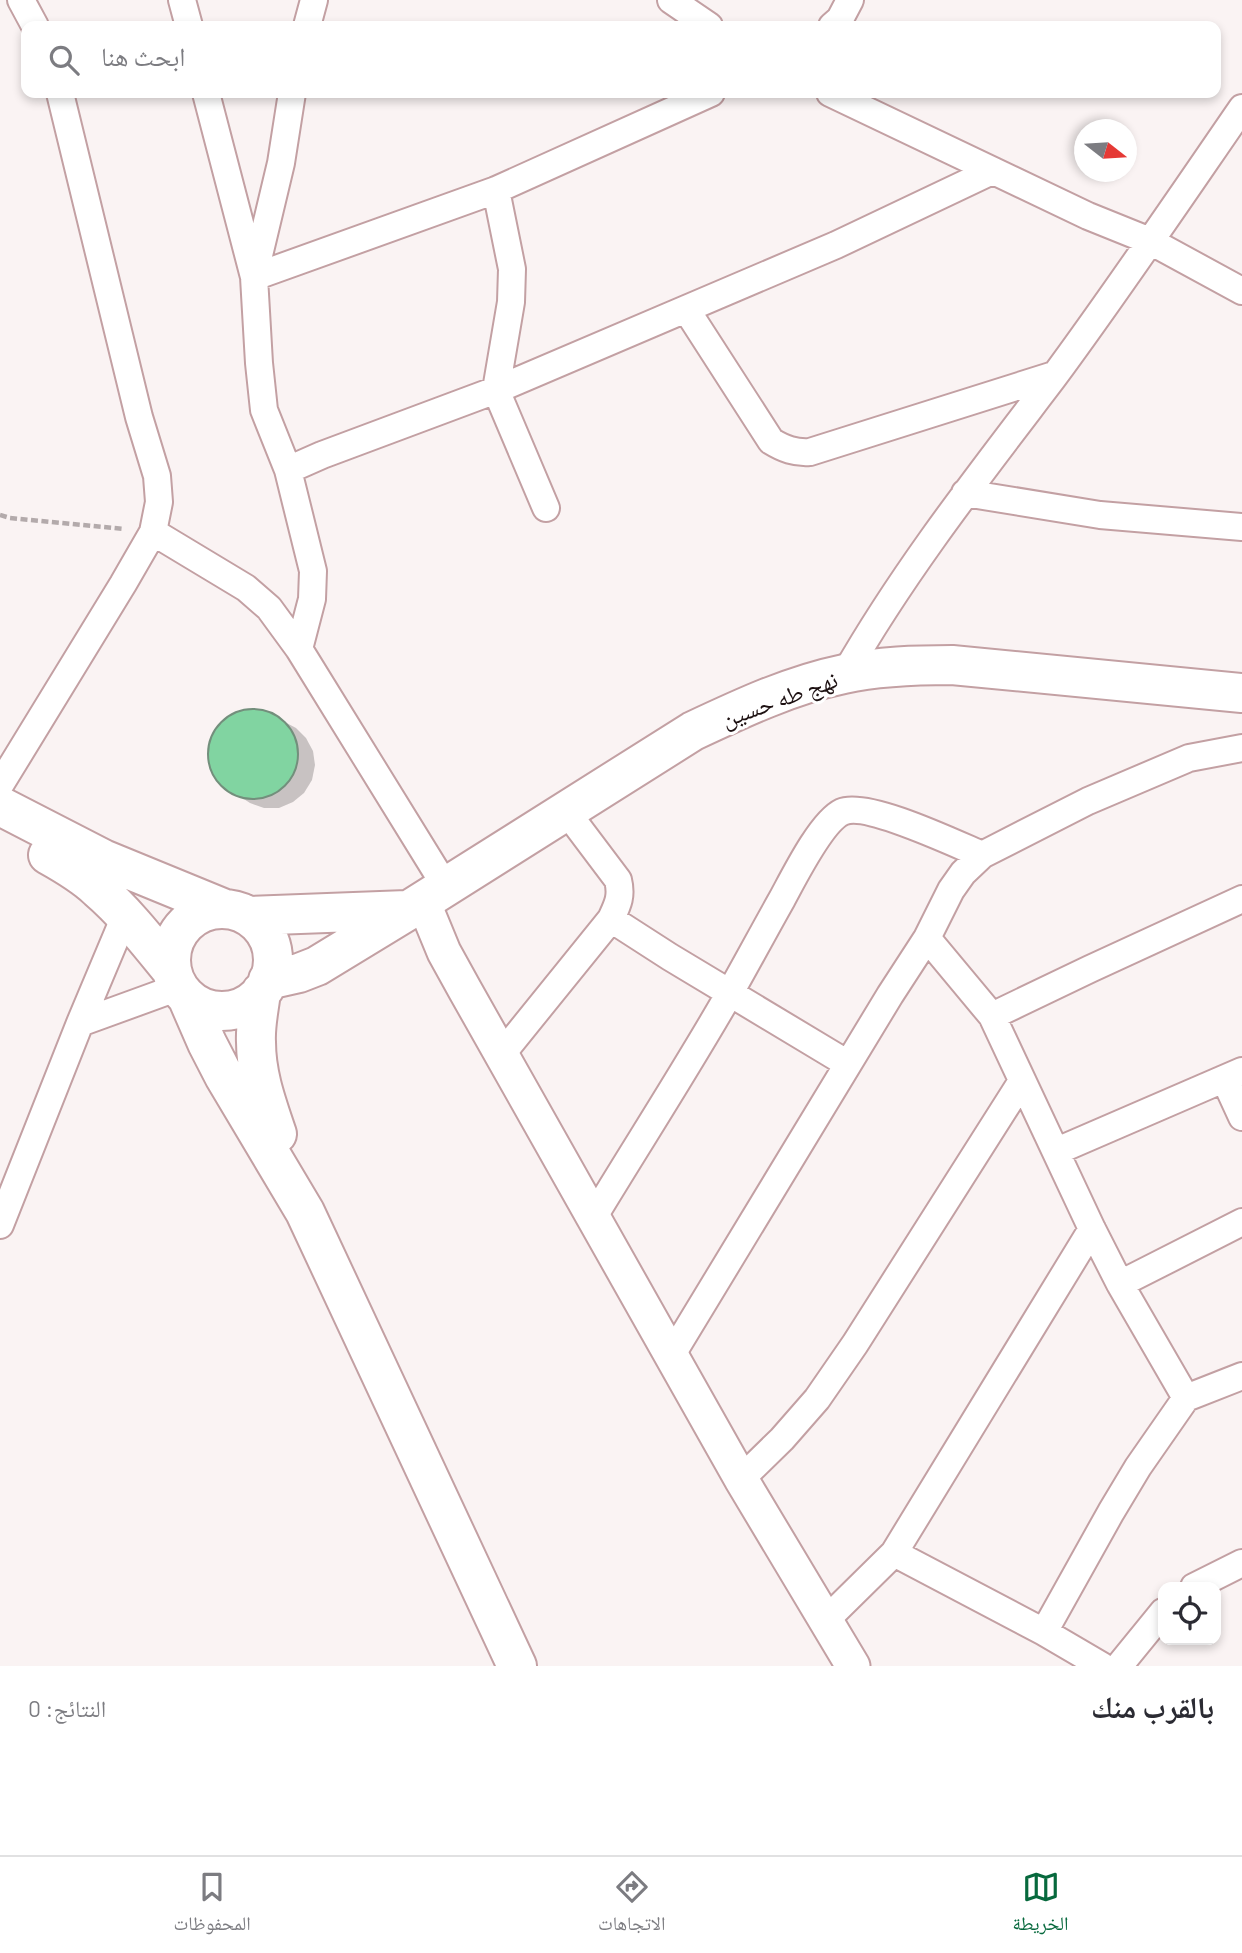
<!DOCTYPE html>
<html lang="ar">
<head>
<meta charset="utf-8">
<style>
  :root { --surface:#fff; --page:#f2f2f3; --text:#2b2b33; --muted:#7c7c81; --line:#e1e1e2; --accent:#07693d }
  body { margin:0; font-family:Barlow,"Noto Naskh Arabic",sans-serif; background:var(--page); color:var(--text); direction:rtl }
  .controls { position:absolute; right:21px; bottom:21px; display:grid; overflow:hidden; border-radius:14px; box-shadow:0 4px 10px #0003 }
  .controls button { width:63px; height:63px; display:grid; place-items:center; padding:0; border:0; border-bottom:2px solid var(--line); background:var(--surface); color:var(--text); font:35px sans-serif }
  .compass { position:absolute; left:1074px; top:119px; width:63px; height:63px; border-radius:50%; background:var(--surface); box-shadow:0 4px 10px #0003; rotate:107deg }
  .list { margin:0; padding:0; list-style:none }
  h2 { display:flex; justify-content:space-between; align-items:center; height:91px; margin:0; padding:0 28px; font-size:30px }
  h2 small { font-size:23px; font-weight:400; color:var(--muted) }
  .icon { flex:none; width:38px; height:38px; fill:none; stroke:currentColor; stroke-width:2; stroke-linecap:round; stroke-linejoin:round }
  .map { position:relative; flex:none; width:1242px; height:1666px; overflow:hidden; direction:ltr }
  .search { position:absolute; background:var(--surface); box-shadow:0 4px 10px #0003; left:21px; right:21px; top:21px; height:77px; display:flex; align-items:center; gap:18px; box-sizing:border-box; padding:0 24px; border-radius:14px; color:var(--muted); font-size:26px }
  .sheet { height:189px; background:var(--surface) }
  nav { display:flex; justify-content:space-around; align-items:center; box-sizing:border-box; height:98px; border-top:2px solid var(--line); background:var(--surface); font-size:19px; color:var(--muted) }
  nav a { display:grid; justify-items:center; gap:4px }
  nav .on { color:var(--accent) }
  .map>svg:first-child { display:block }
  .shadow { fill:#0003 }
  .building { fill:#81d4a1; stroke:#738f7c; stroke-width:2 }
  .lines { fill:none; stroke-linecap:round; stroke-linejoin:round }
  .minor-casing { stroke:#c3a0a3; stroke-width:30 }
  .tertiary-casing { stroke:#c3a0a3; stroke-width:37 }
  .secondary-casing { stroke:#c3a0a3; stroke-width:42 }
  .path { stroke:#b3aaab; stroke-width:4.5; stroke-dasharray:7 3.5; stroke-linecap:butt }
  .minor { stroke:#fff; stroke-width:26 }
  .tertiary { stroke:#fff; stroke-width:33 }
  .secondary { stroke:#fff; stroke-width:38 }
  .labels { text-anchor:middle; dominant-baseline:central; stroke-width:6; stroke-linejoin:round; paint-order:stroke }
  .street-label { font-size:24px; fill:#1d1112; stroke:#fff }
</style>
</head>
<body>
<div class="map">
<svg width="1242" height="1666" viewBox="0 0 1242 1666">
  <rect width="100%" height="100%" fill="#faf3f3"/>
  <path class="shadow" d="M252,710l14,2 30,16 10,10 7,13 2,14 -3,15 -8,13 -11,9 -14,6h-15l-14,-5 -29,-19 -8,-12 -4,-14 2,-15 5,-13 9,-10 13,-7z"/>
  <path class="building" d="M208 754a45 45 0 1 1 90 0a45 45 0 1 1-90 0Z"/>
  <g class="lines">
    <g class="minor-casing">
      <path id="minor" d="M21,0l14,26
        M182,0l7,26
        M671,0l38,26
        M307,26l7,-26
        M832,26l8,-7 10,-19
        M206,93l48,184 5,86 5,47 24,60 25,101 -1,28 -13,50
        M830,93l258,123 62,25 92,50
        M496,190l16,79 -1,33 -15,88 50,118
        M255,272l26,-109 11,-70
        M254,277l242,-87 215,-97
        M686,309l85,132c13,8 24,12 39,11l244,-77
        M288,470l34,-15 174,-65 340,-145 156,-74
        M965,493l135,22 142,12
        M153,532l93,56 23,20 30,41 147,238
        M845,674c60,-105 135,-200 208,-296 65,-88 127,-180 189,-270
        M0,785l123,-201 30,-52 6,-30 -2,-26 -18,-59 -79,-324
        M611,919l59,38 178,107
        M927,938l65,78 100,213 28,55 66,114
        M992,1016l98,-47 152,-70
        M80,1023l99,-36
        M501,1055l110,-136c7,-15 11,-23 7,-39l-52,-69
        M1225,1080l17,37
        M1057,1151l185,-80
        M593,1218c46,-76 94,-150 138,-227 17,-30 34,-62 51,-92 12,-22 39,-77 60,-87 24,-11 114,32 140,43
        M0,1225l80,-202 45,-107
        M1120,1284l122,-62
        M671,1356l219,-361 37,-57 24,-48 12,-17 19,-18 106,-54 101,-43 53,-10
        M741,1479l41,-40 35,-40 38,-55 167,-263
        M894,1553l150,79 58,34
        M1194,1587l48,-24
        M826,1620l68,-67 198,-324
        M1044,1632l67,-120 27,-45 48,-69 56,-22
        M1119,1666l44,-54"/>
    </g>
    <g class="tertiary-casing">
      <path id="tertiary" d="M423,901l21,51 21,38 276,489 112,187"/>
    </g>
    <g class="secondary-casing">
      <path id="secondary" d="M0,806l103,53 122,50
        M48,855c18,10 35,20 50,34 28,24 51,54 74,82
        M171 960a51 51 0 1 1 102 0a51 51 0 1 1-102 0Z
        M249,916l158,-6
        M268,980l31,-7 18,-7 92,-56 284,-179c49,-23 98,-46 151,-57 35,-8 72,-9 108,-9l290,28
        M261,992c-2,17 -6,34 -5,50 0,33 11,62 21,92
        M187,997l20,46 17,33 81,136 212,454"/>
    </g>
    <path class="path" d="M0,515l10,3 114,11"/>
    <use href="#minor" class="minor"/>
    <use href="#tertiary" class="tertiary"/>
    <use href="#secondary" class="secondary"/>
  </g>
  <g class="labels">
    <g class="street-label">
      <text transform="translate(779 698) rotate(-20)">نهج طه حسين</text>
    </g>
  </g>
</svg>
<div class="controls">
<button><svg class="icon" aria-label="locate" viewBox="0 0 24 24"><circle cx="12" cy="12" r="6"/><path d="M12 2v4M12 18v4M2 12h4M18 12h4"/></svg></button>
</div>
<svg class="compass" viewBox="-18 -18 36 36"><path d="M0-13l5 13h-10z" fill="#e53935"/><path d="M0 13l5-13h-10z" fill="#7c7c81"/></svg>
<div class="search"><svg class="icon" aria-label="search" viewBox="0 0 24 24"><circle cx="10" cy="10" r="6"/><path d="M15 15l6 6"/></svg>ابحث هنا</div>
</div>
<section class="sheet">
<h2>بالقرب منك<small>النتائج: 0</small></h2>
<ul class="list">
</ul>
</section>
<nav>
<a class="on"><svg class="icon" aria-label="map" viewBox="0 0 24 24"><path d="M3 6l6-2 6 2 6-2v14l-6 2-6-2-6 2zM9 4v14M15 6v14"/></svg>الخريطة</a>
<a><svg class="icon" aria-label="directions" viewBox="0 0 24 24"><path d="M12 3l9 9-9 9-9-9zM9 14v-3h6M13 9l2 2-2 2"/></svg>الاتجاهات</a>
<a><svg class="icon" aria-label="saved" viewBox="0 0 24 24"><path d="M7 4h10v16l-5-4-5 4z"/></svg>المحفوظات</a>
</nav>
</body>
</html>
